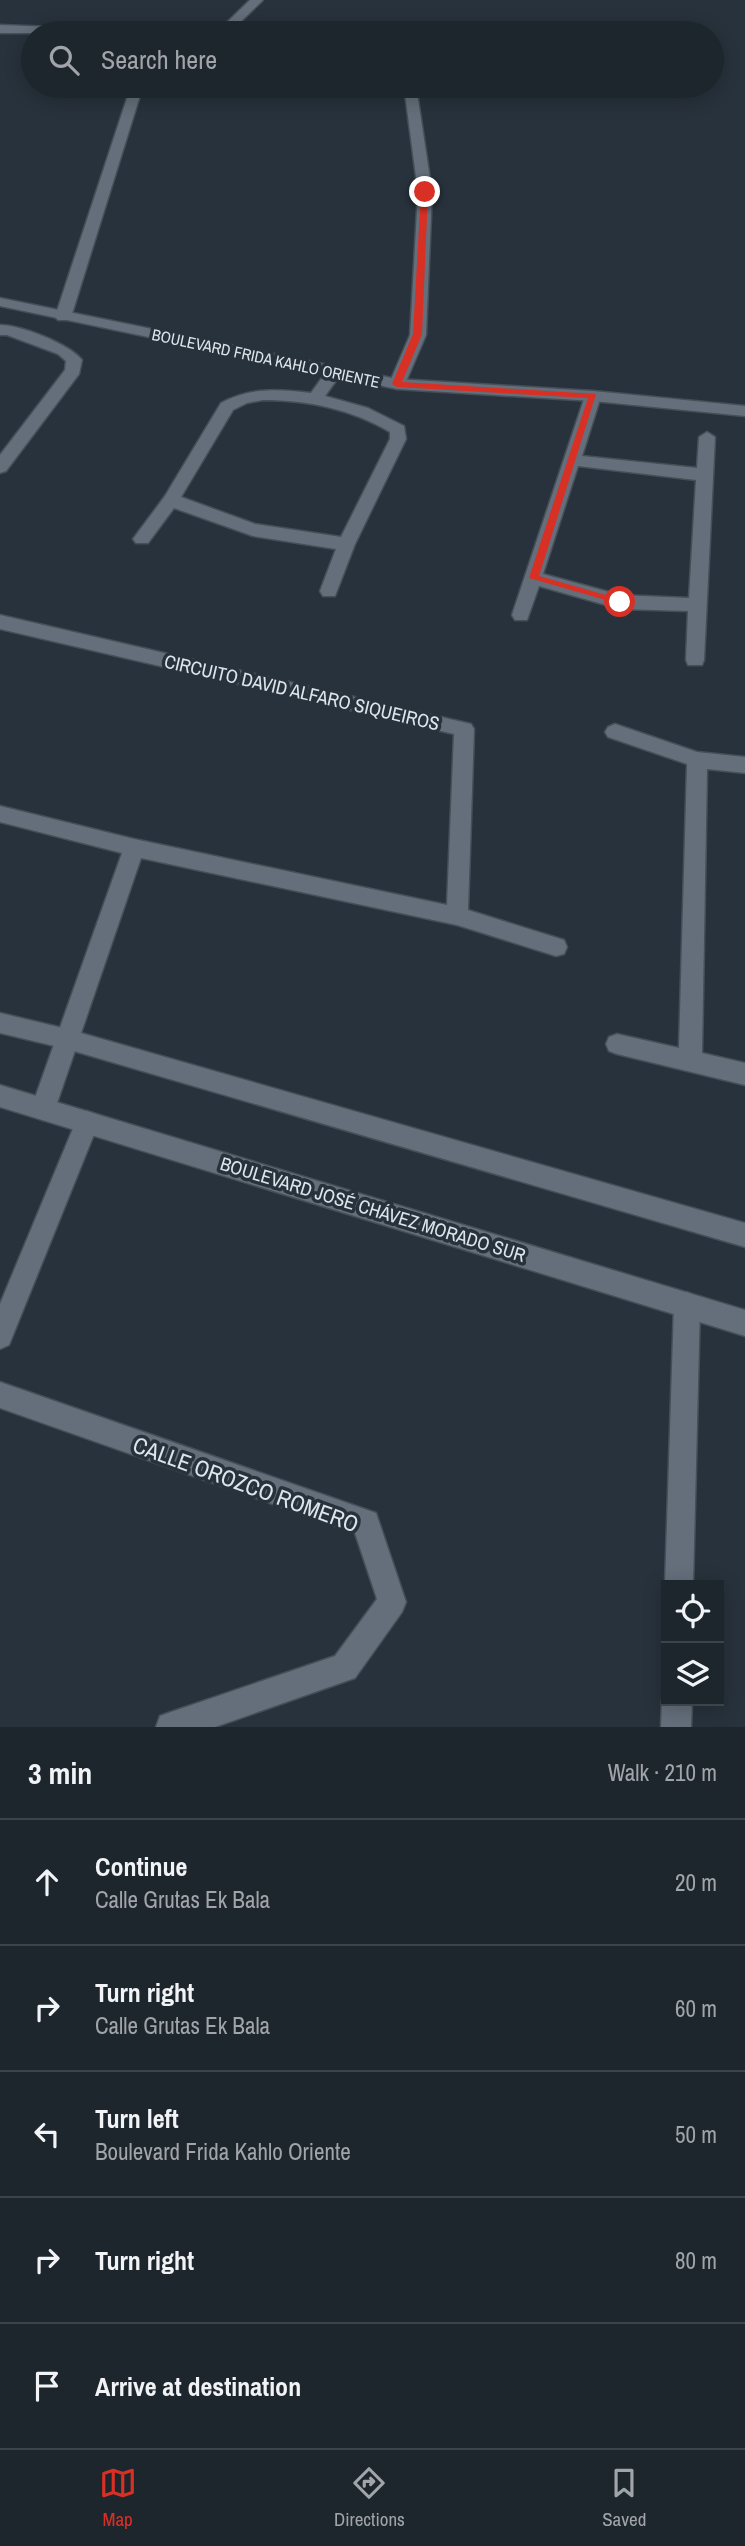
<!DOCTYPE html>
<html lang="en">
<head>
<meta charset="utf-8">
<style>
  :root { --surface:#1e262d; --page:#262e35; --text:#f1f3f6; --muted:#a1a5aa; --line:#3c4349; --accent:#d93025 }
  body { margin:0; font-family:"Archivo Narrow",sans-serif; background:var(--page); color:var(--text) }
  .controls { position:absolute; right:21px; bottom:21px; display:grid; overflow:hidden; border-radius:0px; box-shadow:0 4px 18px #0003 }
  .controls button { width:63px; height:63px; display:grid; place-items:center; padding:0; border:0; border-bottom:2px solid var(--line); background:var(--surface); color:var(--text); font:35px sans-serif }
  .stop { position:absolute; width:21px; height:21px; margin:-16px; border:5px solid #d93025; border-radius:50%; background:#fff }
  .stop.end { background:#d93025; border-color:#fff; box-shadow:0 2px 7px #0008 }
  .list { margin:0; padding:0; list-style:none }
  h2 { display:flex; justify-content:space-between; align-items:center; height:91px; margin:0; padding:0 28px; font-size:30px }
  h2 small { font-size:23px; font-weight:400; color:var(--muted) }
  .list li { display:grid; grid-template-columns:46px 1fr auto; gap:21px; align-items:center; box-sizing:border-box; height:126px; padding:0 28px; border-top:2px solid var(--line) }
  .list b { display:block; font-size:26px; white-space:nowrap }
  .list p { margin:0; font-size:23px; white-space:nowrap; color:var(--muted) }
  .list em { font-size:23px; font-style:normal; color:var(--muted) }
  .icon { flex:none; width:38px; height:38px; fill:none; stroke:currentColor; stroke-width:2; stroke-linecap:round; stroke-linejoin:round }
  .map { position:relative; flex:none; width:745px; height:1727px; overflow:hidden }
  .search { position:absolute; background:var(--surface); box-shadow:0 4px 18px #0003; left:21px; right:21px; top:21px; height:77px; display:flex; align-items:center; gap:18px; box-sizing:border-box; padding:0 24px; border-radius:38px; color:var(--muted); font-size:26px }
  .sheet { height:721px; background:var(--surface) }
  nav { display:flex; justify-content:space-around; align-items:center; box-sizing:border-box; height:98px; border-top:2px solid var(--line); background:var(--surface); font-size:19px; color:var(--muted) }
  nav a { display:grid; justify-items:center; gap:4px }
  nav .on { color:var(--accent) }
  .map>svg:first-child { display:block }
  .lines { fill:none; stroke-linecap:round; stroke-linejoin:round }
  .lane-casing { stroke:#464e57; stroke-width:3 }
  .street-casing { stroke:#464e57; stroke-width:3 }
  .secondary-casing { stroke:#464e57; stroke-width:3 }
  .lane { fill:#646f7b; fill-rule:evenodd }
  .street { fill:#646f7b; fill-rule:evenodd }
  .secondary { fill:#646f7b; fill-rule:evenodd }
  .route { fill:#d93025 }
  .labels { text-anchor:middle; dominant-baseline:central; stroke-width:7; stroke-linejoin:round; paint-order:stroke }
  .far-street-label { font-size:16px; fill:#dee4eb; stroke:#28323c }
  .street-label { font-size:19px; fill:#dee4eb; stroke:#28323c }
  .near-street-label { font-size:23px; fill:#dee4eb; stroke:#28323c }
</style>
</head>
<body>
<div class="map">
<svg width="745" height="1727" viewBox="0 0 745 1727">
  <rect width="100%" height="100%" fill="#28323c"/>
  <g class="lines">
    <g class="lane-casing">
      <path id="lane" d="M250,0h13l-34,33h-13z
        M404,86h12l16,106 -6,143 -21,49 -8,5 -8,-5 21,-49 8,-143z"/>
    </g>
    <g class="street-casing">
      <path id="street" d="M0,25l105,4 6,4h-111z
        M131,86h12l-72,231 -3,3h-10l-3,-3z
        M0,325c21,0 69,19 82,35l-3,14 -73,97 -6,2v-18l65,-85 1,-9 -8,-7 -51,-19h-7z
        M335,366l8,5 -18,25 43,12 36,18 2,13 -51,105 -20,52h-12l-3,-5 16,-42 -83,-13 -79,-28 -26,35h-12l-3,-4 3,-4 29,-39 56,-93c30,-16 58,-14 90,-10l18,-25zM263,400c45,0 88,9 127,32v7l-49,98 -86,-13 -74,-27 52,-87 14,-7z
        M593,391l8,5 -19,60 115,12 2,-31 8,-5 8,5 -11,223 -2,5h-14l-2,-5 2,-49 -68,-2 -81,-23 -12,34h-12l-3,-5 73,-219zM578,466l118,14 -7,118 -69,-3 -77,-21z
        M0,615l471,109 3,5 -6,181 96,30 3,7 -3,7 -8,2 -99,-31 -316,-67 -86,251 -4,8 -8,3 -8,-3 -4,-8 91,-256 -122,-31v-16l134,33 313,66 7,-171 -454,-105z
        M615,724l82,28 48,5v16l-38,-4 -5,284 43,10v22l-128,-31 -8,-3 -3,-7 3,-7 8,-3 62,14 8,-284 -79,-27 -3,-5 3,-5z
        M87,1111l8,3 4,8 -90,223 -9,4v-45l79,-190z
        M687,1292l9,4 4,9 -7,280h-27v4l-1,-4 9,-280 4,-9z
        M0,1382l376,131 30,89 -4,10 -47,66 -140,49h-59l4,-11 11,-4 164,-56 42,-57 -22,-66 -355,-125z
        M666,1691v10h26l-1,26h-30l1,-26z"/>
    </g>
    <g class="secondary-casing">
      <path id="secondary" d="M0,298l397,81 196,12 152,15v10l-152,-15 -196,-12 -397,-83z
        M0,1013l67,16 678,194v24l-678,-198 -67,-16z
        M0,1085l745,225v26l-745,-229z"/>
    </g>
    <use href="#lane" class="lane"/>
    <use href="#street" class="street"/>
    <use href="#secondary" class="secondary"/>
  </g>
  <path class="route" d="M425,190l3,2 -6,142 -20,48 194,12 -57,182 84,24v5l-94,-27 59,-180 -191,-11 -5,-3 21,-50 8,-142z"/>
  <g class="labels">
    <g class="far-street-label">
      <text transform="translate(266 358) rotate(12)">BOULEVARD FRIDA KAHLO ORIENTE</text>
    </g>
    <g class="street-label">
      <text transform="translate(302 692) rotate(13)">CIRCUITO DAVID ALFARO SIQUEIROS</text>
      <text transform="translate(373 1209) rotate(17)">BOULEVARD JOSÉ CHÁVEZ MORADO SUR</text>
    </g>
    <g class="near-street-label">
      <text transform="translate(246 1484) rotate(20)">CALLE OROZCO ROMERO</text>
    </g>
  </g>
</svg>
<div class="controls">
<button><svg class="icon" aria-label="locate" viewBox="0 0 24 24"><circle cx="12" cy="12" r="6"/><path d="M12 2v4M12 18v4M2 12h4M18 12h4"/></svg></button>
<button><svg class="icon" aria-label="layers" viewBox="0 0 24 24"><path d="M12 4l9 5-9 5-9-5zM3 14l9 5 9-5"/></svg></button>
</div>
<div class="stop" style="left:620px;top:602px"></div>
<div class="stop end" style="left:425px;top:192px"></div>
<div class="search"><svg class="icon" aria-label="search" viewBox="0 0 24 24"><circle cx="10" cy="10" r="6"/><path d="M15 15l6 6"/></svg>Search here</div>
</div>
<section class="sheet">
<h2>3 min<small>Walk · 210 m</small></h2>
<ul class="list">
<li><svg class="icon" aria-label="ahead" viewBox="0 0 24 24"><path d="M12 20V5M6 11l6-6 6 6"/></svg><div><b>Continue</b><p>Calle Grutas Ek Bala</p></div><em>20 m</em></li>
<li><svg class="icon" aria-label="right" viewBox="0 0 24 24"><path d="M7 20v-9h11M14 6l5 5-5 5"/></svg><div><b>Turn right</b><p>Calle Grutas Ek Bala</p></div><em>60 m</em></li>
<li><svg class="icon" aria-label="left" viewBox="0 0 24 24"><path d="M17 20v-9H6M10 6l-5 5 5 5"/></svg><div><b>Turn left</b><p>Boulevard Frida Kahlo Oriente</p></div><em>50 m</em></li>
<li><svg class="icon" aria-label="right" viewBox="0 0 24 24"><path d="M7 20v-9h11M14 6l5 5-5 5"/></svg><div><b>Turn right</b></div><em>80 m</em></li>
<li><svg class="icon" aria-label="arrive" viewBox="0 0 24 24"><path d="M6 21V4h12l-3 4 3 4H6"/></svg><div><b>Arrive at destination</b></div></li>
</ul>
</section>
<nav>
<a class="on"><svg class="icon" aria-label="map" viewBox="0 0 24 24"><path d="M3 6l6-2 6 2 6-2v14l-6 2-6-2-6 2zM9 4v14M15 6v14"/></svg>Map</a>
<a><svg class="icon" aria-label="directions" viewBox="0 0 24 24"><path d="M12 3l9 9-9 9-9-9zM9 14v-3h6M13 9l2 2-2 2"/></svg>Directions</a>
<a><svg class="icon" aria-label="saved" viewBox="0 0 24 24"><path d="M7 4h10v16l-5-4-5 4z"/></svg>Saved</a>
</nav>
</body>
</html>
